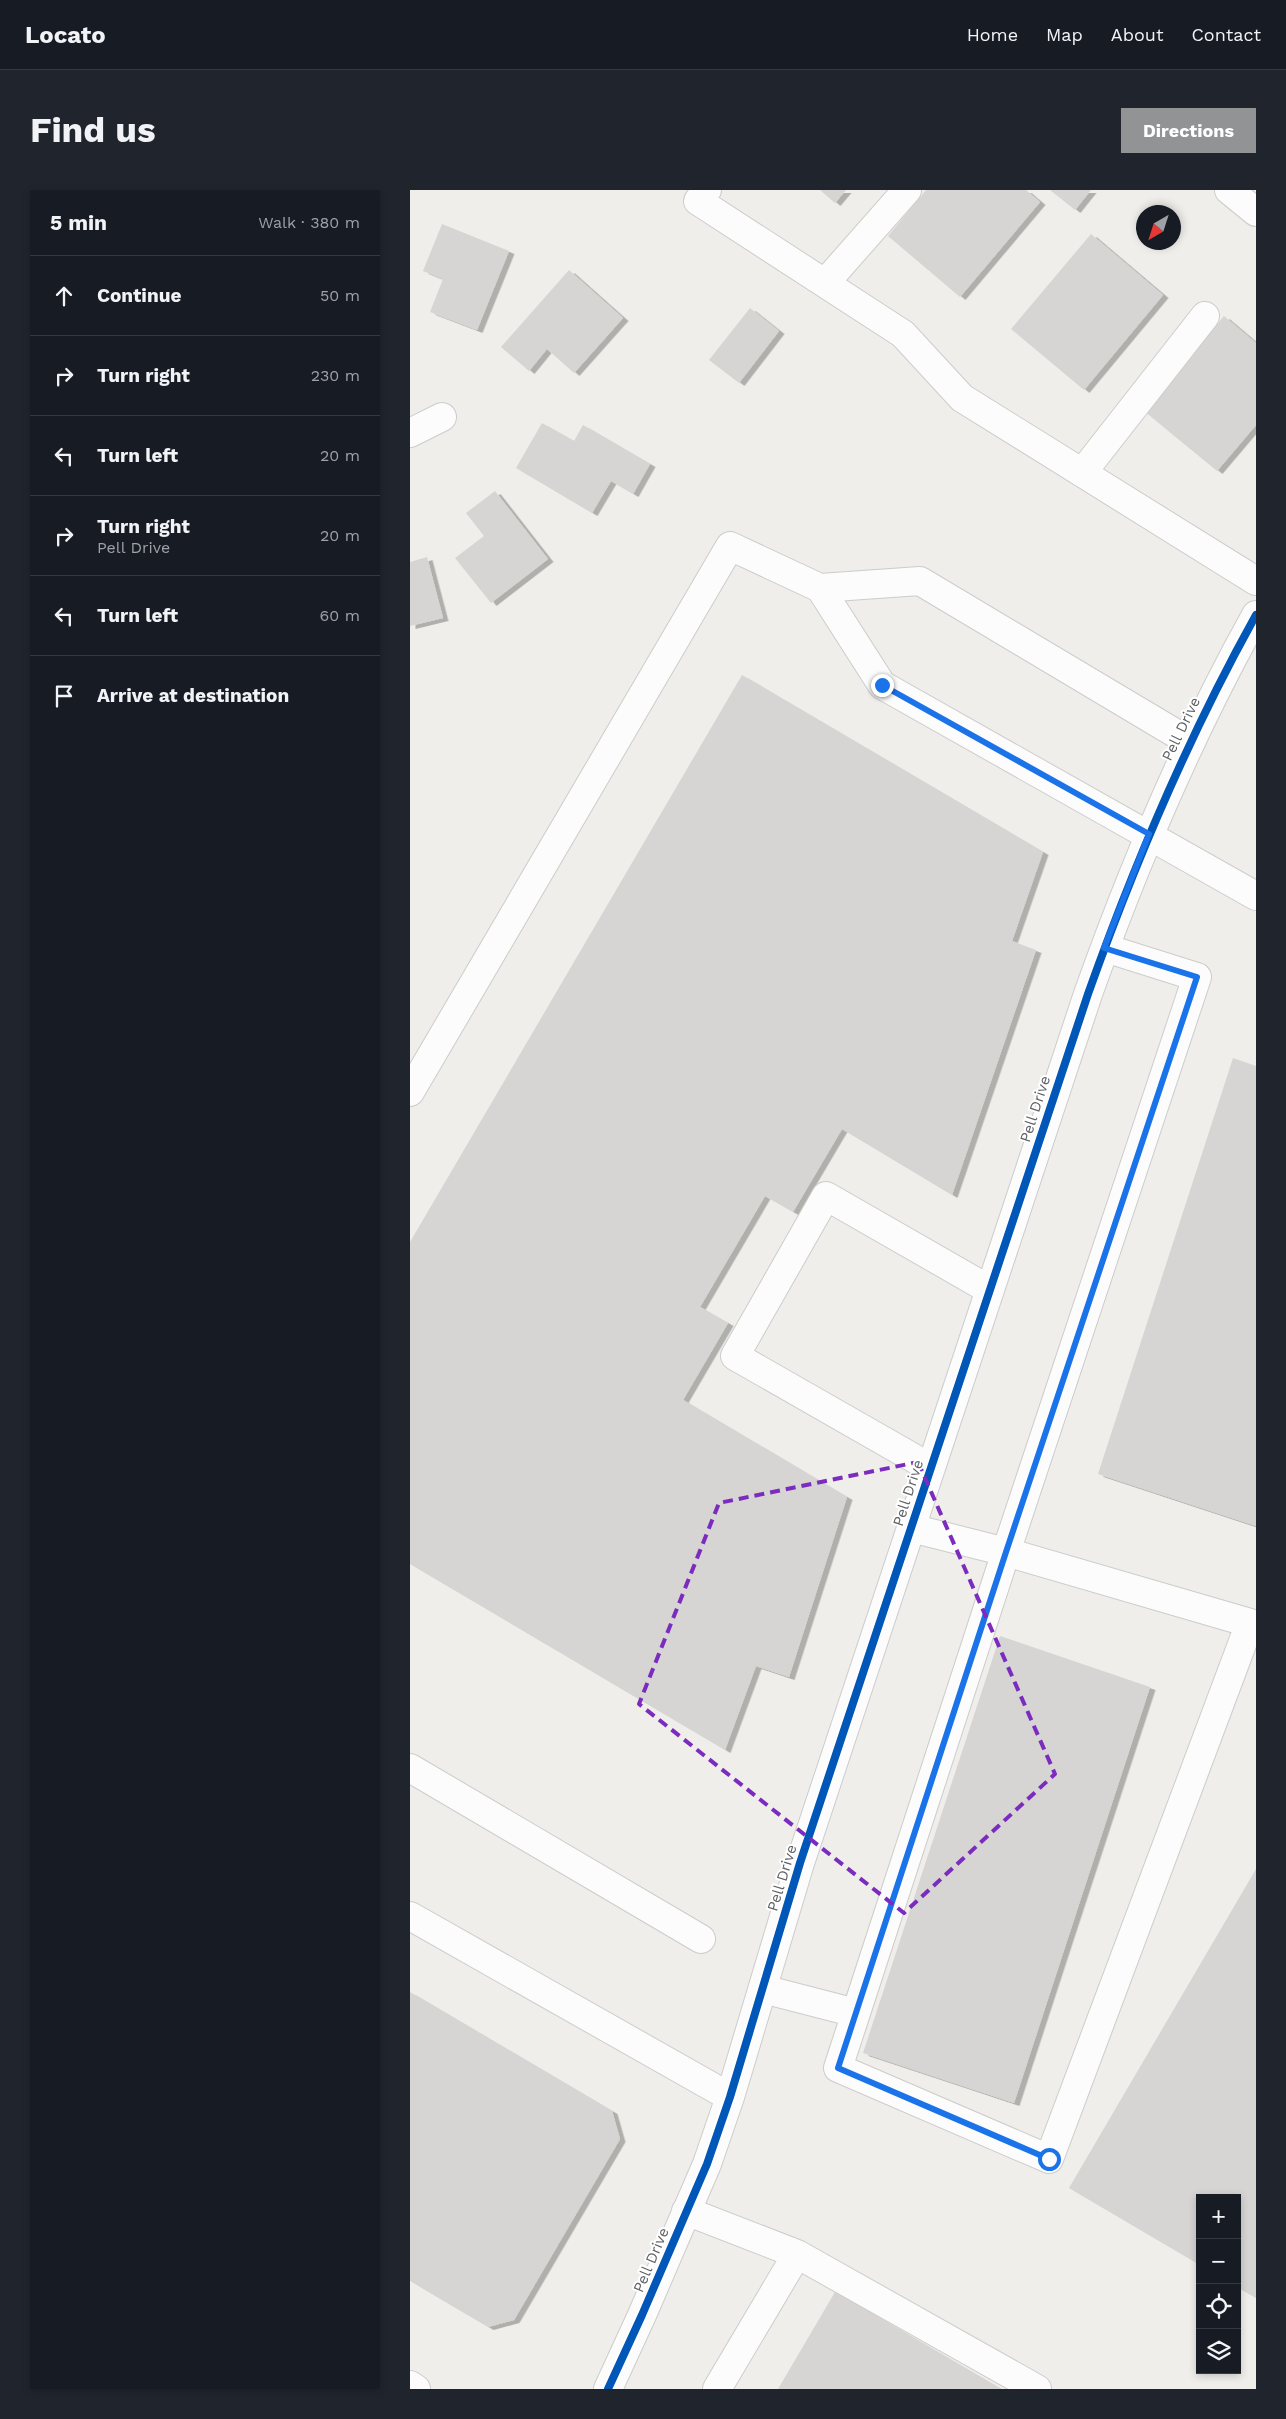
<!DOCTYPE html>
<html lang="en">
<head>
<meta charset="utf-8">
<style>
  :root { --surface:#171b24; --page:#20242c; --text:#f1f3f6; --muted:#9ea1a6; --line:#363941; --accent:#929395 }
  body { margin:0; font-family:"Work Sans",sans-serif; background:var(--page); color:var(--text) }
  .controls { position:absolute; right:15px; bottom:15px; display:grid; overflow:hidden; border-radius:0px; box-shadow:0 2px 8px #0003 }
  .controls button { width:45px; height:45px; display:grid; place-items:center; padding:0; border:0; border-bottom:1px solid var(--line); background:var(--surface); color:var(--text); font:25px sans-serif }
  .compass { position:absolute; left:726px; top:15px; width:45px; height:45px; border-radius:50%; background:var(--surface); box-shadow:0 2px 8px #0003; rotate:219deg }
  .stop { position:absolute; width:15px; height:15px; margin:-11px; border:4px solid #1a73e8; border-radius:50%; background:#fff }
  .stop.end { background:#1a73e8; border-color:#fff; box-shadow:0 1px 5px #0008 }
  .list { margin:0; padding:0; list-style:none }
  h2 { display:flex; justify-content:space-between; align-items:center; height:65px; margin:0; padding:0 20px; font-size:21px }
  h2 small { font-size:16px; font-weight:400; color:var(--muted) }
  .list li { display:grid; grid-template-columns:32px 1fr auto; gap:15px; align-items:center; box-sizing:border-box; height:80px; padding:0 20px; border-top:1px solid var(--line) }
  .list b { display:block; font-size:19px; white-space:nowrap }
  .list p { margin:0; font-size:16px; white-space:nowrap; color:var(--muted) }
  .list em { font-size:16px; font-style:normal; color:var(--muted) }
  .icon { flex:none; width:28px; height:28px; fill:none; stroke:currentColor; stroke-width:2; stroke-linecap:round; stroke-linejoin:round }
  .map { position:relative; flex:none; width:846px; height:2199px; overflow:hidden; border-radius:0px }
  header { display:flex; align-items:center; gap:30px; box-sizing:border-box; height:70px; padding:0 25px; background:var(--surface); border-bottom:1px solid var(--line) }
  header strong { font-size:24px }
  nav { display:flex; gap:28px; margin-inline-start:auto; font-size:18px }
  .intro { display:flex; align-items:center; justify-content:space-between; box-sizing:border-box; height:120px; padding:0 30px }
  h1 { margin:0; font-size:35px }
  .button { padding:12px 22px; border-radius:0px; background:var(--accent); color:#fff; font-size:18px; font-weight:700 }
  main { display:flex; gap:30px; padding:0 30px }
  aside { flex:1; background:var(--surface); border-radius:0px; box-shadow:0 2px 8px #0003 }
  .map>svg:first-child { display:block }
  .building { fill:#d6d5d3; filter:url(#shadow) }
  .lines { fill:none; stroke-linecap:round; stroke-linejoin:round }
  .minor-casing { stroke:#cccccb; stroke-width:30 }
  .minor { stroke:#fdfcfc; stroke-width:28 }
  .cycleway-casing { stroke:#fff; stroke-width:11 }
  .cycleway { stroke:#0057b8; stroke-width:8 }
  .route { stroke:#1a73e8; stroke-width:6 }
  .marked { fill:none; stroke:#7b2cbf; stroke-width:4; stroke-dasharray:10 6; stroke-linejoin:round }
  .labels { text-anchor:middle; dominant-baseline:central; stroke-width:4; stroke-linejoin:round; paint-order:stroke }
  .street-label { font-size:15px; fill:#606267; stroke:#fff }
</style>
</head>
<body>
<header>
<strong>Locato</strong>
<nav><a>Home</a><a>Map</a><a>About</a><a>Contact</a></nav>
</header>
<div class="intro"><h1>Find us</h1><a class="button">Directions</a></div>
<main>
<aside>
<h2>5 min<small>Walk · 380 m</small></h2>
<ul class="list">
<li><svg class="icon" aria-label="ahead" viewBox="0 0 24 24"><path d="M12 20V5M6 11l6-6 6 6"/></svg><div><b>Continue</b></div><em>50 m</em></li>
<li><svg class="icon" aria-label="right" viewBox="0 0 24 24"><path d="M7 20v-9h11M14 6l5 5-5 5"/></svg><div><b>Turn right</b></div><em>230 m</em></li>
<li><svg class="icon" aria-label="left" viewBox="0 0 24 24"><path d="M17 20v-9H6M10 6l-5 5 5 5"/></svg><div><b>Turn left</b></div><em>20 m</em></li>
<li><svg class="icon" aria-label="right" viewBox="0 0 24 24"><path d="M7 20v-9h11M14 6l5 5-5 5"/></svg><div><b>Turn right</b><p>Pell Drive</p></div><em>20 m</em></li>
<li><svg class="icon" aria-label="left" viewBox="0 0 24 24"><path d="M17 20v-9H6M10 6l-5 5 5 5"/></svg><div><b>Turn left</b></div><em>60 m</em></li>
<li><svg class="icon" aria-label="arrive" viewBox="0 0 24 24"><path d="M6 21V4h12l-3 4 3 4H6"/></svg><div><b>Arrive at destination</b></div></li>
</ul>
</aside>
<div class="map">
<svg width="846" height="2199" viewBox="0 0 846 2199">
  <defs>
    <filter id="shadow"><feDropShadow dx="5.5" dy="3" stdDeviation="0" flood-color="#0004"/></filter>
  </defs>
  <rect width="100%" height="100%" fill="#efeeea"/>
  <path class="building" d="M410,0h26l-11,13z
    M516,0h100l14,12 -80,95 -72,-61z
    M640,0h41l-16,20z
    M32,34l67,27 -32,79 -47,-18 13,-33 -20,-8z
    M681,44l72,61 -79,95 -73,-61z
    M159,80l54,48 -49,55 -27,-24 -18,22 -28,-24z
    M340,118l29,23 -40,52 -30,-23z
    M814,126l32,27v82l-39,46 -73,-60z
    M132,233l32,18 9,-16 67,39 -17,30 -22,-13 -19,32 -76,-45z
    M85,301l53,68 -57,44 -36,-45 29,-22 -18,-23z
    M17,367l16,61 -33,8v-64z
    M332,485l301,177 -31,89 24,9 -84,245 -110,-66 -49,83 -28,-16 -65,111 28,16 -45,77 164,97 -58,180 -33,-11 -31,84 -315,-186v-322z
    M823,868l23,8v460l-158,-52z
    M590,1446l150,51 -136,416 -151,-50z
    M846,1679v429l-19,-11v-89h-37v67l-131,-77z
    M0,1802l202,119 8,28 -106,181 -26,7 -78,-46z
    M425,2102l166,97h-223z"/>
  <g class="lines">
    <g class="minor-casing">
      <path id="minor" d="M297,0l-9,11 205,133 59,64 294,183
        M819,0l27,22
        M415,93l82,-93
        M0,243l32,-16
        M672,283l123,-157
        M410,398l100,-7 270,161
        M0,902l320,-546 90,42 62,97 374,211
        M521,1278l-196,-112 91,-160 164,94
        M0,1578l291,171
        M0,1726l320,181
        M353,1799l93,24 150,-461 -95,-24
        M446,1823l-18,55 211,91 201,-536 -244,-71 191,-575 -92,-29
        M276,2021l111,43
        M0,2195l6,4
        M198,2199l34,-74 65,-151 23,-67 70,-234 288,-869c47,-132 100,-257 168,-379
        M307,2199l80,-135 240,135"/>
    </g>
    <use href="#minor" class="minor"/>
    <g class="cycleway-casing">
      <path id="cycleway" d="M198,2199l34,-74 65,-151 23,-67 70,-234 288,-869c47,-132 100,-257 168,-379"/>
    </g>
    <use href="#cycleway" class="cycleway"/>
  </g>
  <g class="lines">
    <path class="route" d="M472,495l267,149 -45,114 93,29 -191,575 -168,516 211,91"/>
  </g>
  <path class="marked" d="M508,1272l137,312 -151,139 -265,-209 80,-201z"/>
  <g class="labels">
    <g class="street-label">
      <text transform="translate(771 539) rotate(-64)">Pell Drive</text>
      <text transform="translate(625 919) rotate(-72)">Pell Drive</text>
      <text transform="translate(498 1303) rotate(-72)">Pell Drive</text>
      <text transform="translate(372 1688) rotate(-73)">Pell Drive</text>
      <text transform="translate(241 2070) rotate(-67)">Pell Drive</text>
    </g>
  </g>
</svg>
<div class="controls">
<button>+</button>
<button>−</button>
<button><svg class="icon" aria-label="locate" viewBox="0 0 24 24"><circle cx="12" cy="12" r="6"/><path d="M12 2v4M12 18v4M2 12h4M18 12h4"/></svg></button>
<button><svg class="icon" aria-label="layers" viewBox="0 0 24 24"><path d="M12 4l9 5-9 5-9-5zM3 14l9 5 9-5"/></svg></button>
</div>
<svg class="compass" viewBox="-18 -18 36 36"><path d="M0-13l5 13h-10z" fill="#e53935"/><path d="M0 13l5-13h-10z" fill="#9ea1a6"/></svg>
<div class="stop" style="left:639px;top:1969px"></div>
<div class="stop end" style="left:472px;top:495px"></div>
</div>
</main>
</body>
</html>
